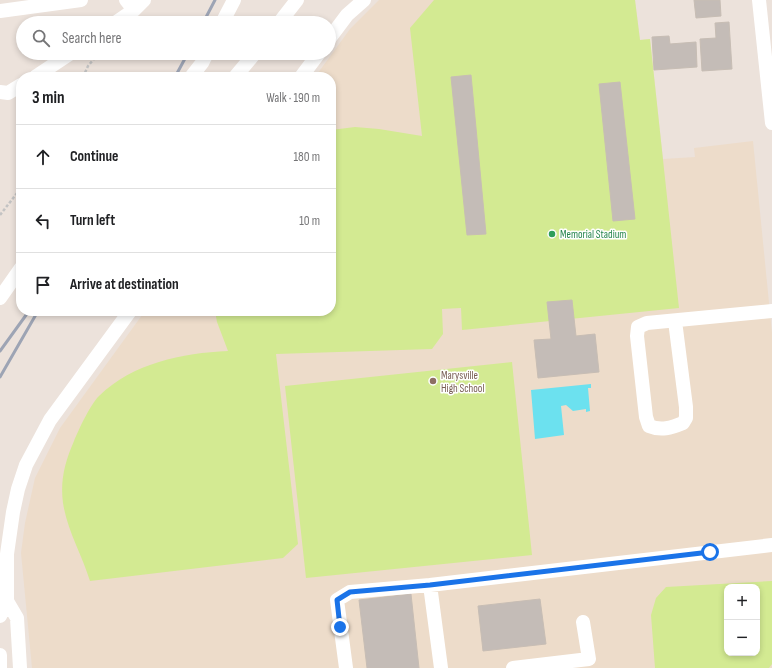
<!DOCTYPE html>
<html lang="en">
<head>
<meta charset="utf-8">
<style>
  :root { --surface:#fff; --page:#f2f2f2; --text:#202124; --muted:#757577; --line:#e0e0e0 }
  body { margin:0; font-family:"Sofia Sans Condensed",sans-serif; background:var(--page); color:var(--text) }
  .controls { position:absolute; right:12px; bottom:12px; display:grid; overflow:hidden; border-radius:8px; box-shadow:0 2px 6px #0003 }
  .controls button { width:36px; height:36px; display:grid; place-items:center; padding:0; border:0; border-bottom:1px solid var(--line); background:var(--surface); color:var(--text); font:20px sans-serif }
  .stop { position:absolute; width:12px; height:12px; margin:-9px; border:3px solid #1a73e8; border-radius:50%; background:#fff }
  .stop.end { background:#1a73e8; border-color:#fff; box-shadow:0 1px 4px #0008 }
  .list { margin:0; padding:0; list-style:none }
  h2 { display:flex; justify-content:space-between; align-items:center; height:52px; margin:0; padding:0 16px; font-size:17px }
  h2 small { font-size:13px; font-weight:400; color:var(--muted) }
  .list li { display:grid; grid-template-columns:26px 1fr auto; gap:12px; align-items:center; box-sizing:border-box; height:64px; padding:0 16px; border-top:1px solid var(--line) }
  .list b { display:block; font-size:15px; white-space:nowrap }
  .list em { font-size:13px; font-style:normal; color:var(--muted) }
  .icon { flex:none; width:22px; height:22px; fill:none; stroke:currentColor; stroke-width:2; stroke-linecap:round; stroke-linejoin:round }
  .map { position:relative; flex:none; width:772px; height:668px; overflow:hidden }
  .search { position:absolute; background:var(--surface); box-shadow:0 2px 6px #0003; left:16px; top:16px; width:320px; height:44px; display:flex; align-items:center; gap:10px; box-sizing:border-box; padding:0 14px; border-radius:22px; color:var(--muted); font-size:15px }
  .panel { position:absolute; background:var(--surface); box-shadow:0 2px 6px #0003; left:16px; top:72px; width:320px; height:244px; border-radius:16px }
  .map>svg:first-child { display:block }
  .education { fill:#eddcca; fill-rule:evenodd }
  .pitch { fill:#d3ea92; fill-rule:evenodd }
  .water { fill:#6ce1ef }
  .building { fill:#c4bcb7; stroke:#c7bdb4 }
  .lines { fill:none; stroke-linecap:round; stroke-linejoin:round }
  .path { stroke:#c3c3c3; stroke-width:2.5; stroke-dasharray:3 2; stroke-linecap:butt }
  .minor { stroke:#fff; stroke-width:14 }
  .rail { stroke:#9da4b4; stroke-width:3 }
  .route { stroke:#1a73e8; stroke-width:5 }
  .leisure-dot { fill:#2e9e5b; stroke:#fff; stroke-width:1.5 }
  .education-dot { fill:#8d6e63; stroke:#fff; stroke-width:1.5 }
  .labels { text-anchor:middle; dominant-baseline:central; stroke-width:3; stroke-linejoin:round; paint-order:stroke }
  .leisure-label { font-size:11px; fill:#27864d; stroke:#fff; text-anchor:start }
  .education-label { font-size:11px; fill:#785e54; stroke:#fff; text-anchor:start }
</style>
</head>
<body>
<div class="map">
<svg width="772" height="668" viewBox="0 0 772 668">
  <rect width="100%" height="100%" fill="#ece2db"/>
  <path class="education" d="M379,0h256l5,40 10,-1 13,120 32,-2 -1,-9 59,-7 19,192v335h-740l-11,-115 4,-30 10,-45 25,-50 85,-117h186v-234h-16l35,-48zM727,587h30v66h-30z"/>
  <path class="pitch" d="M434,0h201l5,40 10,-1 29,269 -217,22 -1,-22 -19,1 1,25 -11,15 -156,5 22,190 -15,14 -193,23c-8,-26 -23,-51 -27,-78 -3,-23 2,-41 11,-62 5,-12 16,-36 25,-45 34,-33 83,-43 129,-45l-11,-29 -2,-11h116v-181l24,-3 24,2 43,7 -12,-108z
    M512,362l20,193 -226,23 -21,-192z
    M772,581v83l-3,4h-114l-4,-53 5,-17 10,-11zM727,587h30v66h-30z"/>
  <path class="water" d="M591,384v4h-3l2,23 -4,1v-3l-13,2 -7,-6 -5,1 3,29 -29,4 -4,-49z"/>
  <path class="building" d="M694,0h26l1,16 -25,2z
    M729,22l3,47 -30,2 -2,-32 16,-1 -1,-15z
    M669,36l1,8 26,-2 1,25 -43,3 -2,-33z
    M471,75l15,159 -19,1 -16,-158z
    M620,82l15,137 -22,2 -14,-137z
    M572,300l4,36 19,-2 4,38 -61,6 -4,-38 17,-1 -4,-37z
    M411,594l8,74h-52l-8,-68z
    M540,599l6,45 -63,7 -5,-45z"/>
  <g class="lines">
    <path class="path" d="M83,77l5,-11 11,-13
      M0,215l21,-27"/>
    <path class="minor" d="M126,0l8,10
      M759,0l13,123
      M0,11l81,-11
      M115,23l19,-13 10,-10
      M222,23l12,-23
      M279,23l18,-23
      M329,39l18,-24 17,-15
      M35,77l36,-24
      M191,77l11,-14 5,-10
      M235,77l20,-24
      M301,77l18,-24
      M0,92l8,1 13,-8
      M0,298l21,-30
      M675,321l11,86v11l-3,5c-12,5 -22,8 -34,3l-3,-9 -9,-81 1,-9 9,-4 125,-12
      M430,585l11,83
      M7,601l10,17 3,50
      M0,616l7,-15v-47l6,-42 5,-23 8,-24 24,-45 80,-109
      M0,655v13
      M346,668l-9,-68 13,-8 80,-7 342,-40
      M513,668l76,-9 -6,-37"/>
    <path class="rail" d="M203,23l12,-23
      M175,77l13,-24
      M0,351l29,-40
      M0,377l38,-66"/>
  </g>
  <g class="lines">
    <path class="route" d="M340,627l-3,-27 13,-8 80,-7 280,-33"/>
  </g>
  <circle class="leisure-dot" cx="552" cy="234" r="4"/>
  <circle class="education-dot" cx="433" cy="381" r="4"/>
  <g class="labels">
    <g class="leisure-label">
      <text x="560" y="234">Memorial Stadium</text>
    </g>
    <g class="education-label">
      <text x="441" y="375">Marysville<tspan x="441" dy="13">High School</tspan></text>
    </g>
  </g>
</svg>
<div class="controls">
<button>+</button>
<button>−</button>
</div>
<div class="stop" style="left:710px;top:552px"></div>
<div class="stop end" style="left:340px;top:627px"></div>
<div class="search"><svg class="icon" aria-label="search" viewBox="0 0 24 24"><circle cx="10" cy="10" r="6"/><path d="M15 15l6 6"/></svg>Search here</div>
<section class="panel">
<h2>3 min<small>Walk · 190 m</small></h2>
<ul class="list">
<li><svg class="icon" aria-label="ahead" viewBox="0 0 24 24"><path d="M12 20V5M6 11l6-6 6 6"/></svg><div><b>Continue</b></div><em>180 m</em></li>
<li><svg class="icon" aria-label="left" viewBox="0 0 24 24"><path d="M17 20v-9H6M10 6l-5 5 5 5"/></svg><div><b>Turn left</b></div><em>10 m</em></li>
<li><svg class="icon" aria-label="arrive" viewBox="0 0 24 24"><path d="M6 21V4h12l-3 4 3 4H6"/></svg><div><b>Arrive at destination</b></div></li>
</ul>
</section>
</div>
</body>
</html>
